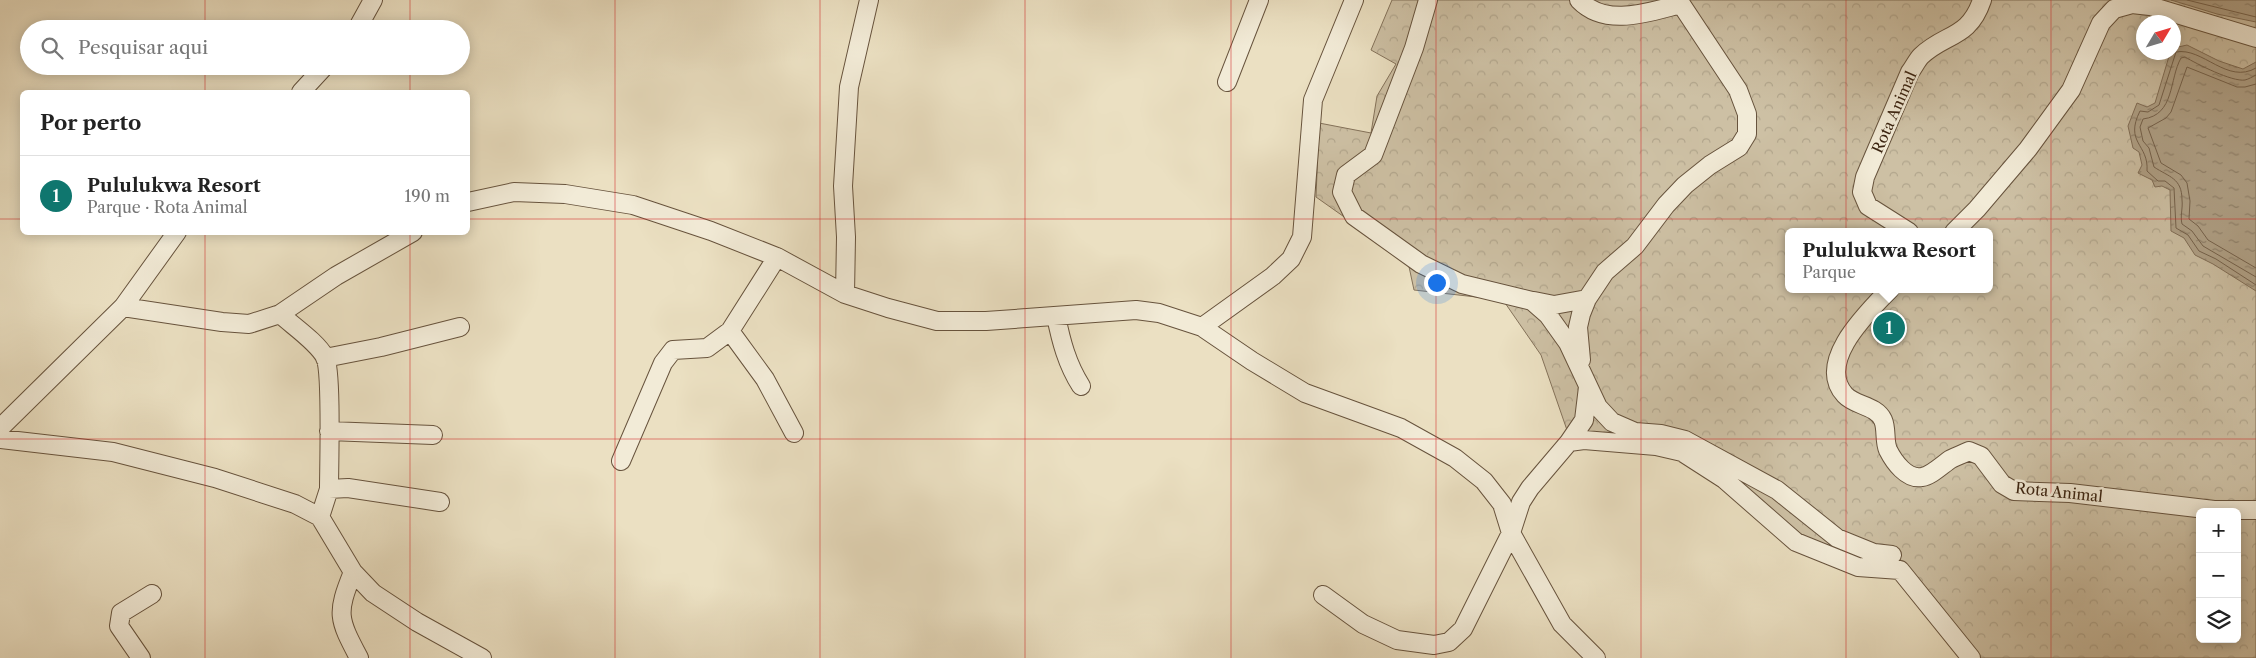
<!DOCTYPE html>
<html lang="pt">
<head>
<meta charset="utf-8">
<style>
  :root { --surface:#fff; --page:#f6f6f6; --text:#222; --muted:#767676; --line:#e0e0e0; --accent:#0f766e }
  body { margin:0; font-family:"Libre Caslon Text",serif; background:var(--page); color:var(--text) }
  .controls { position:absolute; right:15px; bottom:15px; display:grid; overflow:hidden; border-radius:8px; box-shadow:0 2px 12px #0003 }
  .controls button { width:45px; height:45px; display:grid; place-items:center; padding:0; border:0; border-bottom:1px solid var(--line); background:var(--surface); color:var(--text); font:25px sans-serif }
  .compass { position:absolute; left:2136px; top:15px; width:45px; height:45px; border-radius:50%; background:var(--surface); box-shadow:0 2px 12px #0003; rotate:52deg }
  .you { position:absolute; left:1436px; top:282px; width:18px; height:18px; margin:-12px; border:4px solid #fff; border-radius:50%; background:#1a73e8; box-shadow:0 0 0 8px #1a73e833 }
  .badge { display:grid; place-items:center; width:32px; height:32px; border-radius:50%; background:var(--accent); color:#fff; font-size:16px; font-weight:700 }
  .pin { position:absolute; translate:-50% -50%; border:2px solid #fff; box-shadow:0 1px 5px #0006 }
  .popup { position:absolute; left:1785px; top:228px; width:208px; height:65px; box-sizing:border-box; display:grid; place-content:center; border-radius:8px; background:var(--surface); filter:drop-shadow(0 1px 4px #0005); font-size:16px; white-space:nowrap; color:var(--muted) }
  .popup b { font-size:19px; color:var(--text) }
  .popup::after { content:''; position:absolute; left:50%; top:100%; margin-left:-10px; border:10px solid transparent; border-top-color:var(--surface) }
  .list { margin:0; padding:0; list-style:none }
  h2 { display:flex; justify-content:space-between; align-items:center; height:65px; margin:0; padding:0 20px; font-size:21px }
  h2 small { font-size:16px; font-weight:400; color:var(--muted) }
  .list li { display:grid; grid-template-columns:32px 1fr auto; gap:15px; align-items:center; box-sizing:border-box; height:80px; padding:0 20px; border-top:1px solid var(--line) }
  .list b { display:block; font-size:19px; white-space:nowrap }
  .list p { margin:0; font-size:16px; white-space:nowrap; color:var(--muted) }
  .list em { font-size:16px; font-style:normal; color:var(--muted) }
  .icon { flex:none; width:28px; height:28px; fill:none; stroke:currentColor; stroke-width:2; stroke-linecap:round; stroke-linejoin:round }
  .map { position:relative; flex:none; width:2256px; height:658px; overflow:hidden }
  .search { position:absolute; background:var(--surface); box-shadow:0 2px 12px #0003; left:20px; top:20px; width:450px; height:55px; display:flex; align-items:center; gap:12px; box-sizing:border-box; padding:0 18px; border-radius:28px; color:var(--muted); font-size:19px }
  .panel { position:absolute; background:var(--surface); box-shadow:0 2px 12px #0003; left:20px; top:90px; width:450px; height:145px; border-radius:8px }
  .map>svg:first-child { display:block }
  .park { fill:url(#park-crowns); stroke:#84725a; fill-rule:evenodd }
  .water { fill:url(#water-ripples); stroke:#816e57 }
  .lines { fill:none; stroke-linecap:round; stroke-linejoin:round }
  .shore { stroke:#75624c; stroke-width:1 }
  .minor-casing { stroke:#67533d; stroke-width:20 }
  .minor { stroke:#f2ebd7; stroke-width:18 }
  .grid { fill:none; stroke:#d62828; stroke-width:1; stroke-opacity:0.55 }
  .labels { text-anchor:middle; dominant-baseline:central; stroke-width:5; stroke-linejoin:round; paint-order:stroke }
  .street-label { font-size:15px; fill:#3b2411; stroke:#f2ebd7 }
</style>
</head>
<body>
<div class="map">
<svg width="2256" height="658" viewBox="0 0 2256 658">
  <defs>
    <pattern id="park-crowns" width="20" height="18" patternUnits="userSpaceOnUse" patternTransform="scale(1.25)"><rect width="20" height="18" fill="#cdc0a4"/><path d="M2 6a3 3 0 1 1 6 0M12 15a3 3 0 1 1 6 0" fill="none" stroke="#b1a58c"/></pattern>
    <pattern id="water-ripples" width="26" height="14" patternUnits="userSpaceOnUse" patternTransform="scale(1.25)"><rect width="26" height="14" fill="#afa086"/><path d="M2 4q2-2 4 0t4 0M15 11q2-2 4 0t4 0" fill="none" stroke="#90826c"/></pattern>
  </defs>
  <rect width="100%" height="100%" fill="#ebe0c2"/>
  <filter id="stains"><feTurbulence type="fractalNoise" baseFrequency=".004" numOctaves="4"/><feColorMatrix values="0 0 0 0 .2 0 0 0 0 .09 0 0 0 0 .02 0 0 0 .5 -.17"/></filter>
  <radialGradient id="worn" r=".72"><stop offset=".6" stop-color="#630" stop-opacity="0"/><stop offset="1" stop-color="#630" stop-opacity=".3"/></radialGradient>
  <path class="park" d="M1392,0h864v658h-279l-75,-93 -46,-4 -55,-27 -84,-68 -149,-33 -27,-78 -38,-55 -89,-10 -6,-28 -92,-65 3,-74 52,10 6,-37 19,-32 -25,-14zM2144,22h30v30h-30zM1789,232h200v57h-200zM2200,512h37v127h-37z"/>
  <path class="water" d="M2171,0h85v22l-39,-8z
    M2187,45l32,16 24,8 13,-7v229l-43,-27 -18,-9 -11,-17 -13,-7 -1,-41 -8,-4 -7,1 -3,-7 -14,-7 4,-8 -3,-13 -6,-4 -5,-22 9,-23 10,4 8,-4 15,-50 4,-1v-4z"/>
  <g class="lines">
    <path class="shore" d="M2187,0l69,17
      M2256,68c-29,17 -53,-21 -80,-16l-17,53 -11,7 -8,-1c-16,32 9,33 7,60l11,10h7l9,7 2,40 12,7 11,16 17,8 40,26
      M2256,75c-4,2 -7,4 -11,5 -13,2 -48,-16 -60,-23l-4,1c-12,21 -6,57 -38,61l-3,8 3,14 6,7 5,19c15,10 28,11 28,33 1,8 -2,16 0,24l10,7 11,15 53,31
      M2256,84l-11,3h-8l-50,-20 -16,45 -5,6 -18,10 13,35 20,12 6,8 3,18 -1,18 9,7 10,14 48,28"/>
    <g class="minor-casing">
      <path id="minor" d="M1428,0l-14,48 -41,107 -27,20 -4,17 12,24 67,48 41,20 70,17 16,14 20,28 30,64 14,15 23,10 26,2 24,6 92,50 60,48 37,15 18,2
        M1579,0c27,28 70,12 102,4l-2,-4
        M357,29l16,-29
        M1227,82l32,-82
        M301,92l24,-26
        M468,202l46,-10 51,2 68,11 78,26 66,26 68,37 43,14 49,13h49l150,-11 23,3 43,14 50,34 53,32 96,35 54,30 29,23 18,23 9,29 51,91 34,34
        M1909,232l-41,-26 -6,-14 3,-15 45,-105c4,-5 7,-12 11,-16 24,-23 48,-17 61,-56
        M1954,232l23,-23 51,-60 43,-59 30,-67 13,-14 18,-5 18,2 106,32
        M1890,289c-22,23 -75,73 -45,106 10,11 31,10 38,25 4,9 1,21 5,30 6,12 19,30 34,27 9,-1 21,-13 29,-18 6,-3 12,-5 18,-8l12,5 21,28 12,7 56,2 144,17h42
        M845,294l1,-57 -3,-51 6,-99 20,-87
        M1534,301l20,4 33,-6
        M123,307l99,15 27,2 31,-10 56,-38 77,-44
        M280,314c13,12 37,28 45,43 7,14 4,110 4,132
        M1056,316c5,25 11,48 25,70
        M1202,327l71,-51 18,-17 11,-22 11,-137 41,-100
        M730,331l35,48 29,54
        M325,358l56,-11 79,-20
        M1581,360l-3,-33 3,-13 6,-15 18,-27 30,-26 31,-41 19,-20 25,-20 29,-18 8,-13v-20l-9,-24 -57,-86
        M0,428l123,-121 54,-75
        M329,431l104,4
        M0,439l113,13 102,26 80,26 25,13 33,55 20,21 44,29 65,36
        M1569,442l15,-22 4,-33
        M621,461l42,-98 10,-13 34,-2 23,-17 47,-74
        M320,517l9,-28 19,-1 92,14
        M353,572c-17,42 -15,46 6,86
        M1323,595l40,29 34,16 37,5 15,-3 14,-13 48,-96 10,-31 9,-14 39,-46 15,-2 72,6 26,6 42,27 72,63 62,25 42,3 71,88
        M141,658l-22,-32 2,-13 31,-19"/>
    </g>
    <use href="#minor" class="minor"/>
  </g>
  <path class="grid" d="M205,0v29M410,0v29M615,0v658M820,0v658M1025,0v658M1231,0v658M1436,0v658M1641,0v658M1846,0v658M2051,0v658M205,66v26M410,66v26M0,219h22M468,219h1788M205,232v426M410,232v426M0,439h2256"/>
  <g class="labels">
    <g class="street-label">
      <text transform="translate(1894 112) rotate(-66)">Rota Animal</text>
      <text transform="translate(2059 492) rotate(6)">Rota Animal</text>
    </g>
  </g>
  <rect width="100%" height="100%" filter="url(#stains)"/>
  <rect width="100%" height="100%" fill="url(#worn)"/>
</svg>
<div class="controls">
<button>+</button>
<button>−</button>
<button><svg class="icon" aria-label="layers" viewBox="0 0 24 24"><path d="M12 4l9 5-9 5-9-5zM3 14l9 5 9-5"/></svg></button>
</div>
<svg class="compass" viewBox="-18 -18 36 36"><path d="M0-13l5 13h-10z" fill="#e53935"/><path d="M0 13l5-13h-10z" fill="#767676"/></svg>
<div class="you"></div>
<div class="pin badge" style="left:1889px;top:328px">1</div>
<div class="popup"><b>Pululukwa Resort</b>Parque</div>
<div class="search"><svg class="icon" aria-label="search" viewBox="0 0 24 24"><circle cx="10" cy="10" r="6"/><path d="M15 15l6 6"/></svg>Pesquisar aqui</div>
<section class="panel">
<h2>Por perto<small></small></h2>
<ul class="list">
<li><span class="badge">1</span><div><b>Pululukwa Resort</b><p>Parque · Rota Animal</p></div><em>190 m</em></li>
</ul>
</section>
</div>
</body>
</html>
